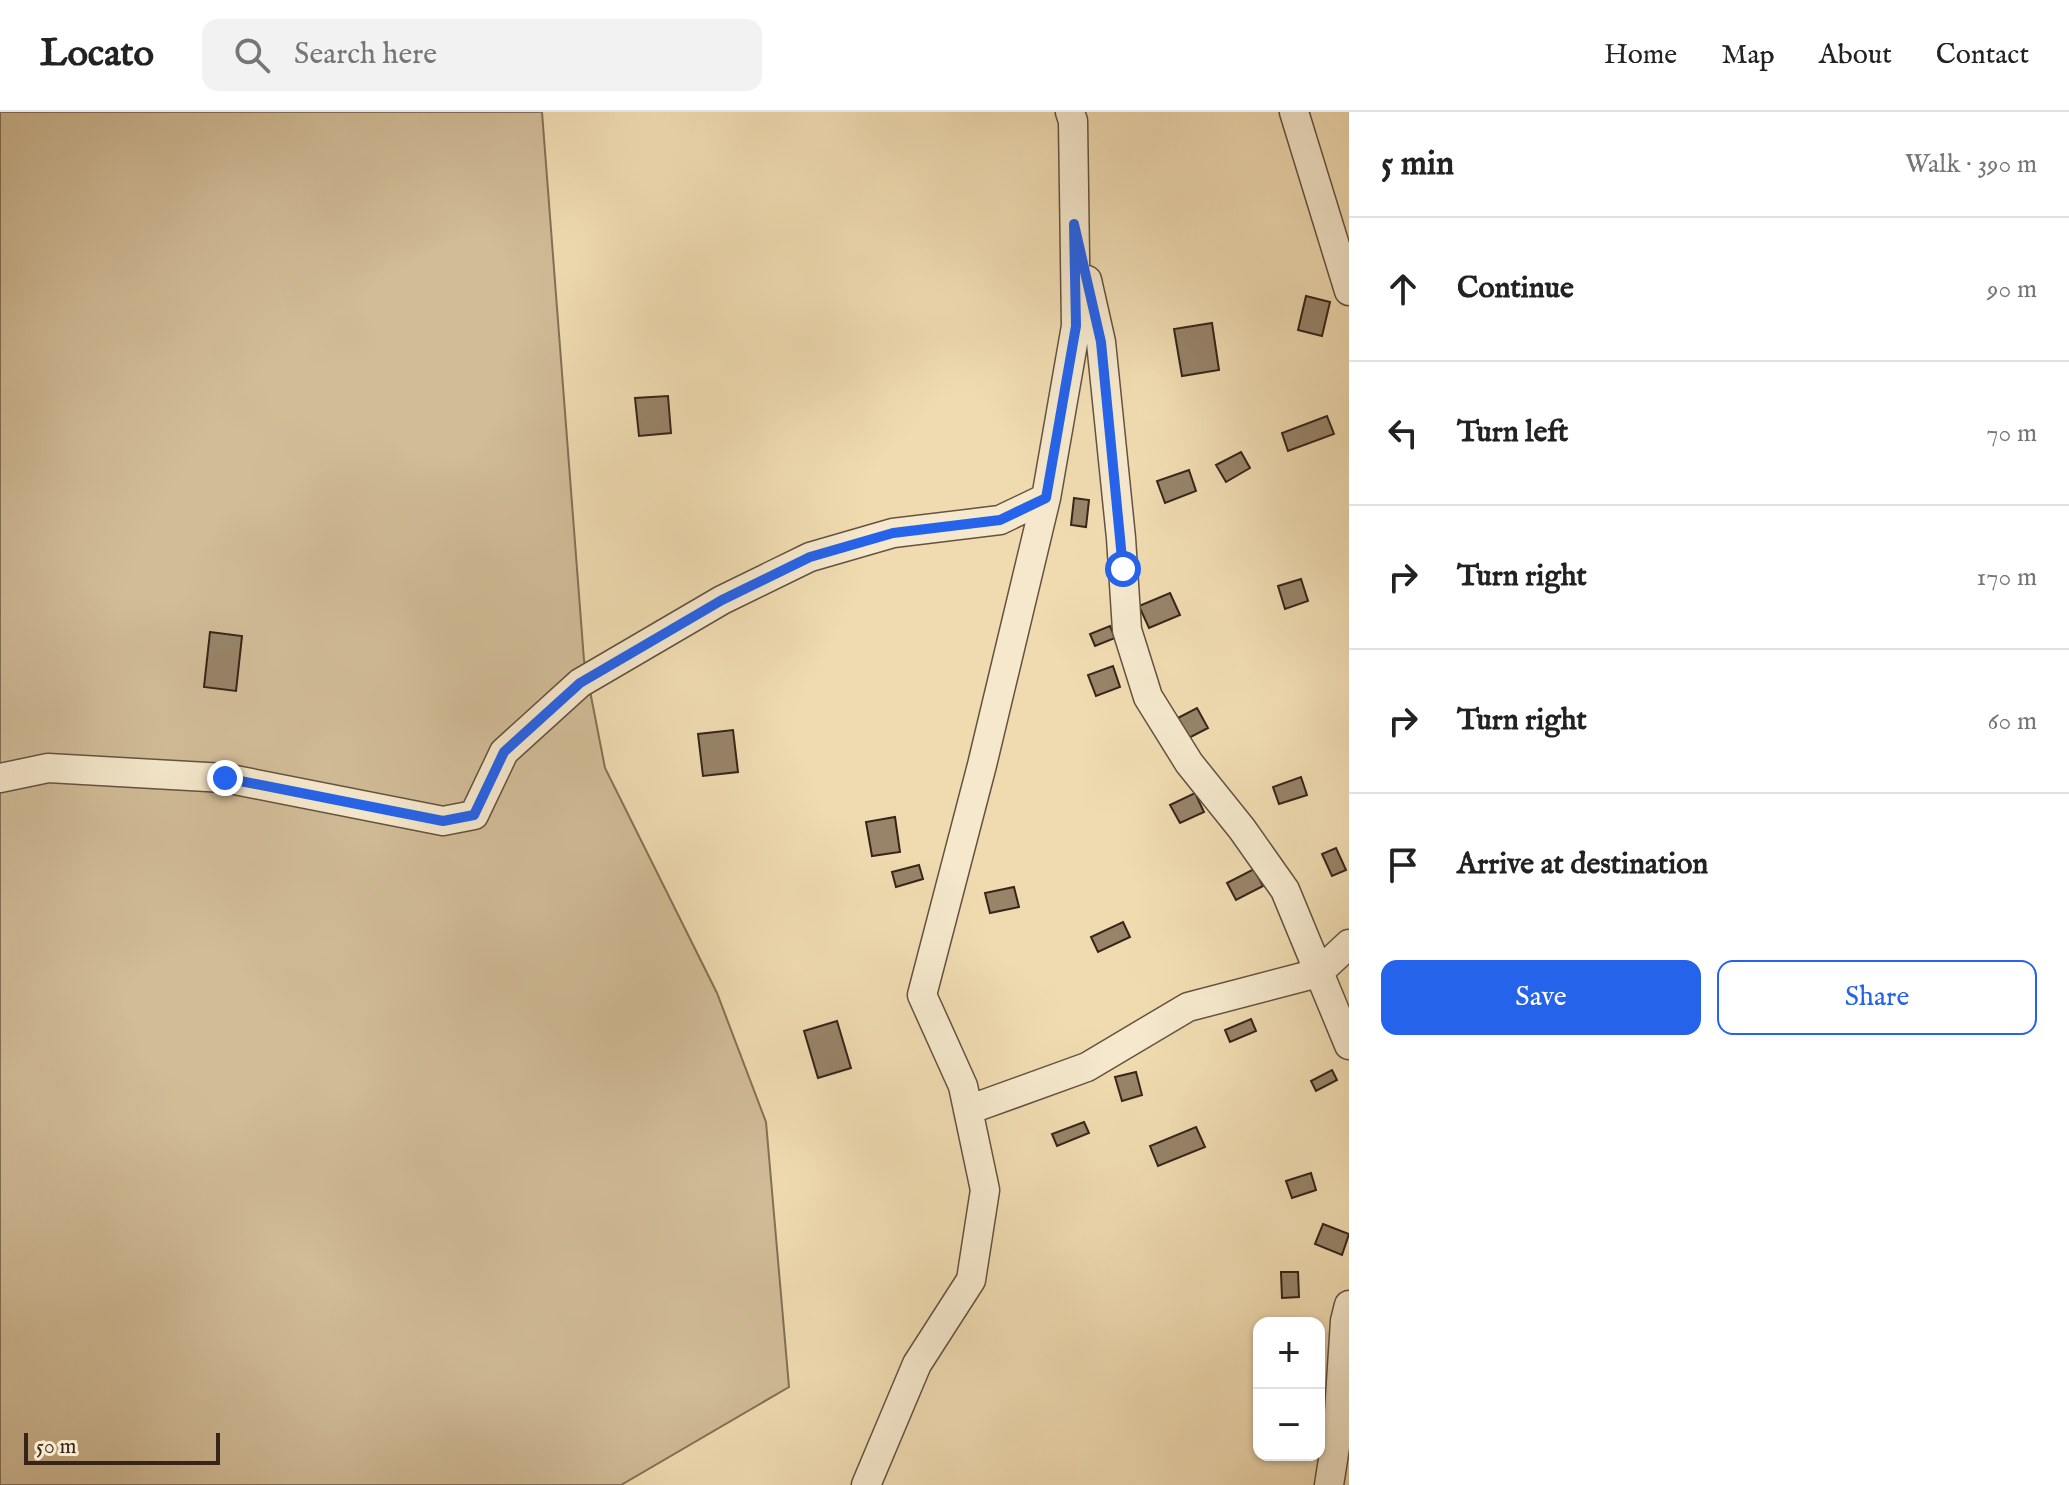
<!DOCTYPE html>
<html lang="en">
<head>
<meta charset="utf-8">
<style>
  :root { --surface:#fff; --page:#f2f2f2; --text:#222; --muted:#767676; --line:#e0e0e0; --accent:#2563eb }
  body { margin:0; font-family:"IM FELL English",serif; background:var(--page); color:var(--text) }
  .controls { position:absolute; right:24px; bottom:24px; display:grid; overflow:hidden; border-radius:16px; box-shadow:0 2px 6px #0004 }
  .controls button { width:72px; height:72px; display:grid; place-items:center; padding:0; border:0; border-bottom:2px solid var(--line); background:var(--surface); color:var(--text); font:40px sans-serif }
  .scale { position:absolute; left:24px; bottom:20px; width:196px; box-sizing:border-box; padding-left:8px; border:4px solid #37251a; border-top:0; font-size:22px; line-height:28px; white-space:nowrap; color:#37251a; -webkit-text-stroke:6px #f5e8cc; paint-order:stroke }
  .stop { position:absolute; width:24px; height:24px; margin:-18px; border:6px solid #2563eb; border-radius:50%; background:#fff }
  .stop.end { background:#2563eb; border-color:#fff; box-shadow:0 2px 8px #0008 }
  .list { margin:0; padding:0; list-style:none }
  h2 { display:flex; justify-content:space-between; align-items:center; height:104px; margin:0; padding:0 32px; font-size:34px }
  h2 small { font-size:26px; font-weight:400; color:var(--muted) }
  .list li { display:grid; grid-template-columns:52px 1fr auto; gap:24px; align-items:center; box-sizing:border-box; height:144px; padding:0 32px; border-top:2px solid var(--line) }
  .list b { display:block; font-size:30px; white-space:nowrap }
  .list em { font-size:26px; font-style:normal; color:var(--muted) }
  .actions { display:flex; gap:16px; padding:24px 32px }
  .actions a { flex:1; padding:18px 0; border:2px solid var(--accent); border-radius:16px; text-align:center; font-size:28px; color:var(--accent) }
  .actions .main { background:var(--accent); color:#fff }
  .icon { flex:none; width:44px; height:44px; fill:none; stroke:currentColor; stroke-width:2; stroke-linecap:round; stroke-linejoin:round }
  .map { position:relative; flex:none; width:1349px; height:1373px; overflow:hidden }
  header { display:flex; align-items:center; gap:48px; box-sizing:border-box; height:112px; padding:0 40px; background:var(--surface); border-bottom:2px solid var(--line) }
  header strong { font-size:38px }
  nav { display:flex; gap:44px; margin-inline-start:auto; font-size:28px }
  .search { width:560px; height:72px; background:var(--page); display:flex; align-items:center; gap:20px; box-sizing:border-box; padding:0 28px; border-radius:16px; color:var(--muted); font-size:30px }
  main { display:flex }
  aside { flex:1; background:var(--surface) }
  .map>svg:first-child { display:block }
  .green { fill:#d1bc97; stroke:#847058; stroke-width:2 }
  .building { fill:#978469; stroke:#37251a; stroke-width:2 }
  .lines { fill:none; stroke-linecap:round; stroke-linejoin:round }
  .minor-casing { stroke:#655240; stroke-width:31 }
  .minor { stroke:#f5e8cc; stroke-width:28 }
  .route { stroke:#2563eb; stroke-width:10 }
</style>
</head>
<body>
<header>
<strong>Locato</strong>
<div class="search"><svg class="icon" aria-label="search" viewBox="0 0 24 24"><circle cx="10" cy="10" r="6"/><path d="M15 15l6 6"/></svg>Search here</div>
<nav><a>Home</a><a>Map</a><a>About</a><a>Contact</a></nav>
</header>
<main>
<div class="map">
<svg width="1349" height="1373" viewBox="0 0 1349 1373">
  <rect width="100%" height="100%" fill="#f0dbb1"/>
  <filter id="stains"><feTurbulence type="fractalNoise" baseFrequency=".0025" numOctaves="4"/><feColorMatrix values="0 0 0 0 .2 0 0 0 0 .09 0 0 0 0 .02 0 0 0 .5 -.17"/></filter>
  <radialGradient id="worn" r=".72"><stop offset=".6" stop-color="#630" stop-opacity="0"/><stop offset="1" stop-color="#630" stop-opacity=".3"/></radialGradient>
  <path class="green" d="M0,0h542l42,548 21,108 112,225 49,129 23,265 -168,98h-621z"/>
  <path class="building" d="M1306,184l24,6 -8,34 -24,-6z
    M1212,211l7,47 -37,6 -8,-47z
    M668,284l3,37 -32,3 -4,-38z
    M1327,304l7,18 -46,17 -6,-18z
    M1241,340l9,16 -24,14 -10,-17z
    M1189,358l7,21 -31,12 -8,-22z
    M1074,386l15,2 -3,27 -15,-2z
    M1301,467l7,22 -23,8 -7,-23z
    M1170,481l10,22 -31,13 -10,-22z
    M1110,514l5,12 -20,8 -5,-12z
    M210,520l32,4 -6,55 -32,-4z
    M1113,554l7,21 -24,9 -8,-21z
    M1197,596l11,20 -23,12 -11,-20z
    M733,618l5,42 -35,4 -5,-42z
    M1301,665l6,18 -28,9 -6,-17z
    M1195,681l9,19 -24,11 -10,-18z
    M895,705l5,35 -28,4 -6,-34z
    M1336,736l10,22 -14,6 -10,-22z
    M919,753l4,14 -27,8 -4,-15z
    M1254,757l9,17 -27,14 -9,-17z
    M1014,775l5,20 -29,6 -5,-20z
    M1123,810l7,15 -32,15 -7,-15z
    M1251,907l5,12 -26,11 -5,-12z
    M837,909l14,47 -33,10 -14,-47z
    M1332,958l5,10 -21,11 -5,-10z
    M1136,960l6,23 -20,6 -7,-24z
    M1084,1010l5,11 -32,13 -5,-12z
    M1196,1015l9,20 -47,19 -8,-20z
    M1311,1061l5,17 -24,8 -6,-17z
    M1323,1112l26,10 -7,21 -27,-11z
    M1281,1160h17l1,25 -17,1z"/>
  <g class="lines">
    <g class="minor-casing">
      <path id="minor" d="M1294,0l55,179
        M1087,168l14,62 20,196 6,92 21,67 41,66 53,66 43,61 64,155
        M0,666l48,-10 177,10 218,43 31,-6 30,-63 76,-69 142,-83 88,-43 83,-24 107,-13 46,-22
        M968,998l119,-43 101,-60 130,-34 31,-29
        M866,1373l51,-121 54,-84 14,-90 -22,-104 -41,-91 60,-230 64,-267 30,-172 -3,-205 -3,-9
        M1329,1373l9,-57 7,-107 4,-16"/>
    </g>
    <use href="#minor" class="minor"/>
  </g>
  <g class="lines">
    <path class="route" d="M225,666l218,43 31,-6 30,-63 76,-69 142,-83 88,-43 83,-24 107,-13 46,-22 30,-172 -2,-102 27,118 22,227"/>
  </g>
  <rect width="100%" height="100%" filter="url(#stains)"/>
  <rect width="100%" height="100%" fill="url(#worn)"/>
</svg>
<div class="controls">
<button>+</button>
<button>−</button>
</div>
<div class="scale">50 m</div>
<div class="stop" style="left:1123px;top:457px"></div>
<div class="stop end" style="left:225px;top:666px"></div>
</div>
<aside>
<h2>5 min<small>Walk · 390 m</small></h2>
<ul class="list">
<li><svg class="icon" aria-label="ahead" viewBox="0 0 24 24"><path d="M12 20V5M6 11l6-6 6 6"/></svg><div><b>Continue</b></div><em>90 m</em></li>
<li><svg class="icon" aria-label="left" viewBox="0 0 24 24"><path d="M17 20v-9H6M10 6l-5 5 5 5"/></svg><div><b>Turn left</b></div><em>70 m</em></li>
<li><svg class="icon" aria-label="right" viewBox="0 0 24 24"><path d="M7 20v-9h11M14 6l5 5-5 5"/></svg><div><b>Turn right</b></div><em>170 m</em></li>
<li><svg class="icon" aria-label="right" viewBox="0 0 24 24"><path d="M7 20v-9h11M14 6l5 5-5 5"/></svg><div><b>Turn right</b></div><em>60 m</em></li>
<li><svg class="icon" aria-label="arrive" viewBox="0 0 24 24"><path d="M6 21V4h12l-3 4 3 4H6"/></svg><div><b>Arrive at destination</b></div></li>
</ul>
<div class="actions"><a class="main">Save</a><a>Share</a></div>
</aside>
</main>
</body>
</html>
